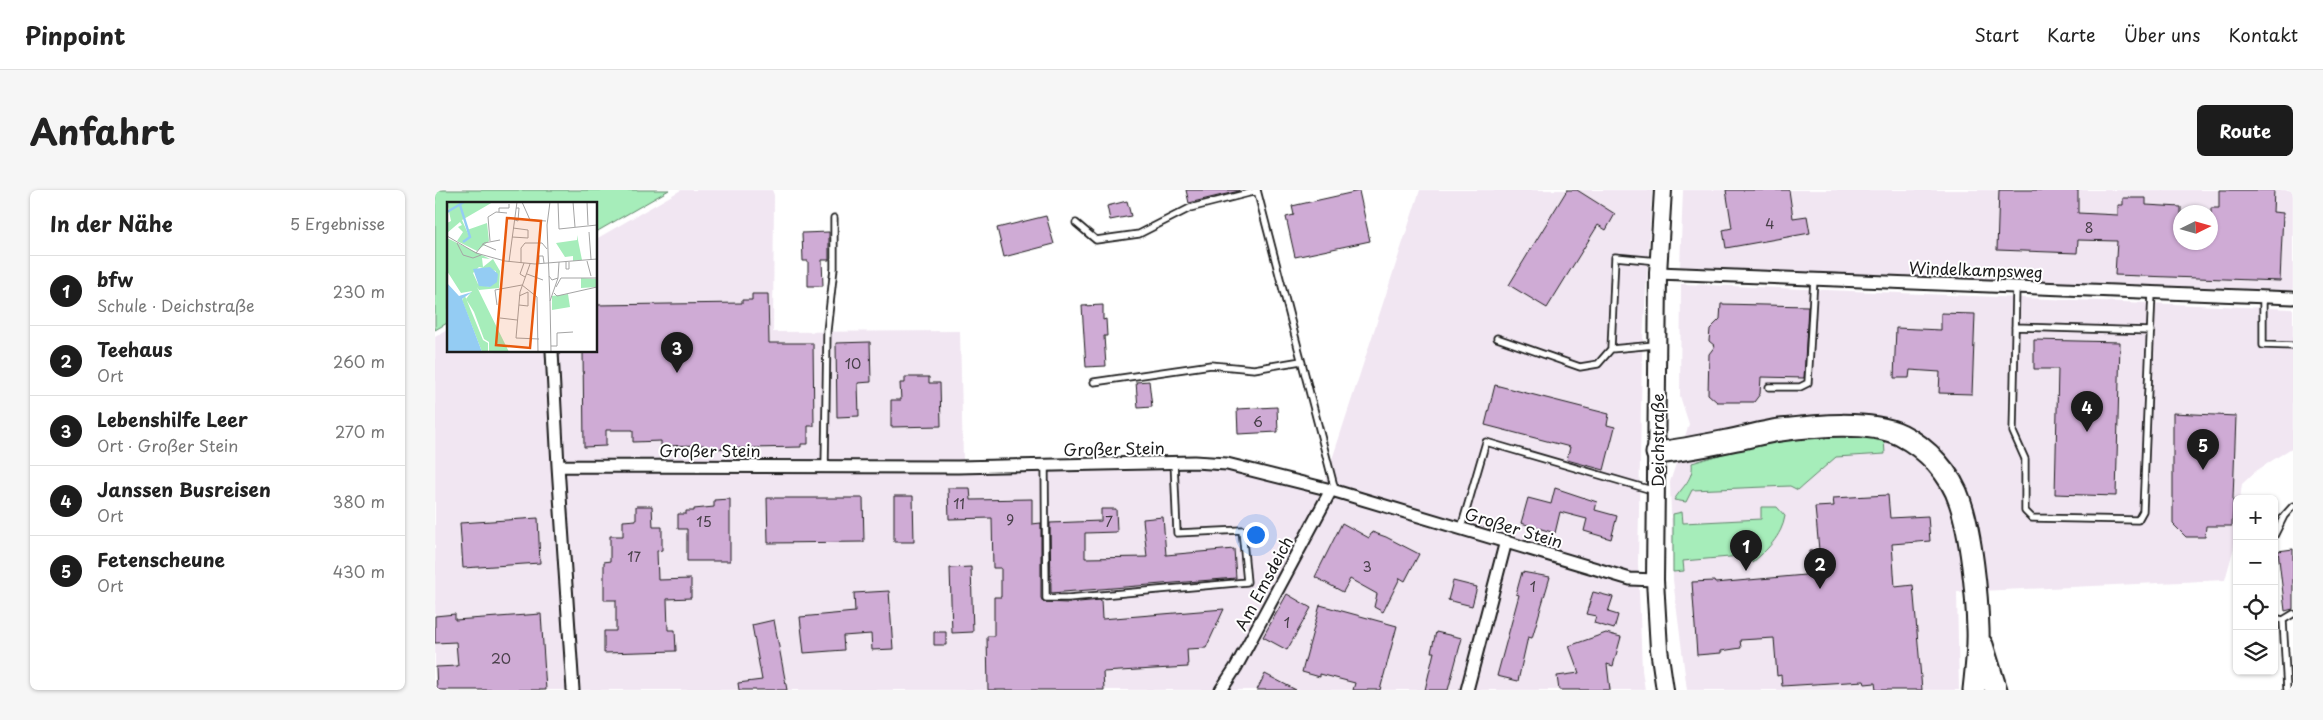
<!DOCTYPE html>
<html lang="de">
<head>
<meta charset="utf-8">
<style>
  :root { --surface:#fff; --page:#f6f6f6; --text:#222; --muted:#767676; --line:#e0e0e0; --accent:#1c1c1c }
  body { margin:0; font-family:"Playpen Sans",sans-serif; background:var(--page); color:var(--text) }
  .controls { position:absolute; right:15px; bottom:15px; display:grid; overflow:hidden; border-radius:8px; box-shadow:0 1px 4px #0004 }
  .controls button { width:45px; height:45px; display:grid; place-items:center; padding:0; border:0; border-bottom:1px solid var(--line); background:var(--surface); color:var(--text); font:25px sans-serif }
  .compass { position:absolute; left:1738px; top:15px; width:45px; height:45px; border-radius:50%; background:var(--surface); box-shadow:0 1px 4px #0004; rotate:85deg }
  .you { position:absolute; left:820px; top:344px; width:18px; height:18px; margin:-12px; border:4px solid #fff; border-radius:50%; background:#1a73e8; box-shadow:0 0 0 8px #1a73e833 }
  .badge { display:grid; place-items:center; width:32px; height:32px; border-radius:50%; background:var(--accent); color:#fff; font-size:16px; font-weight:700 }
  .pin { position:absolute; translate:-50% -41px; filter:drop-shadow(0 1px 2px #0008) }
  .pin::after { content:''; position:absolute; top:26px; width:18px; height:15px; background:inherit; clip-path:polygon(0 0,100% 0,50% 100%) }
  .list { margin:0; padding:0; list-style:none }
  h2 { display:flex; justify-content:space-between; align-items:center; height:65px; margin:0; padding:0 20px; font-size:21px }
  h2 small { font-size:16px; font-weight:400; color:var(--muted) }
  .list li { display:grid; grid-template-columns:32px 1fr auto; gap:15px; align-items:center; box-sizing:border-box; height:70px; padding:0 20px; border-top:1px solid var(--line) }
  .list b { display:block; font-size:19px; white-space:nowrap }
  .list p { margin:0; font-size:16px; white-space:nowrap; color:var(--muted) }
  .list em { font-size:16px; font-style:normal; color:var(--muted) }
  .icon { flex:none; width:28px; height:28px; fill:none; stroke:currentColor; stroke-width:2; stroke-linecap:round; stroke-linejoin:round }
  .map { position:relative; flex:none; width:1858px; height:500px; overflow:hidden; border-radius:8px }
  header { display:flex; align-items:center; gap:30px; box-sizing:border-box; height:70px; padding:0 25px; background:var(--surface); border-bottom:1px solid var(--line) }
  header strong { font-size:24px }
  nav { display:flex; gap:28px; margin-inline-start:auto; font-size:18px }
  .intro { display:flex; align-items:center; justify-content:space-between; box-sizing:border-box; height:120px; padding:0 30px }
  h1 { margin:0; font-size:35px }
  .button { padding:12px 22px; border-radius:8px; background:var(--accent); color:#fff; font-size:18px; font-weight:700 }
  main { display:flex; gap:30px; padding:0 30px }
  aside { flex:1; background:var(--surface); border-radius:8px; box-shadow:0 1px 4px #0004 }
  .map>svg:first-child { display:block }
  .built { fill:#f1e6f2; fill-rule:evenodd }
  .green { fill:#a6edba; stroke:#61846b }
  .building { fill:#cfabd5; stroke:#1c1c1c }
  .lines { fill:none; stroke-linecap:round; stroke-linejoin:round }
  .lane-casing { stroke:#1c1c1c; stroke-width:9 }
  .street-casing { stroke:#1c1c1c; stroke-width:15 }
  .secondary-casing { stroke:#1c1c1c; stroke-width:20 }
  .highway-casing { stroke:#1c1c1c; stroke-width:25 }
  .lane { stroke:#fff; stroke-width:5.5 }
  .street { stroke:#fff; stroke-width:11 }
  .secondary { stroke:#fff; stroke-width:16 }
  .highway { stroke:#fff; stroke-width:21 }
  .labels { text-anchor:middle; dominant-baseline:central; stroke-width:4; stroke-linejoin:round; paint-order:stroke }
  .number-label { font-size:14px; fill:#49404a }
  .street-label { font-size:16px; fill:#1c1c1c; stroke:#fff }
  .inset-river { fill:none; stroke:#94ccf3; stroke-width:2.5 }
  .inset-road { fill:none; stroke:#a4a4a4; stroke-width:1 }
  .view { fill:#e8590c; fill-opacity:0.15; stroke:#e8590c; stroke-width:2.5 }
  .inset-edge { fill:none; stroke:#1c1c1c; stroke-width:2.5 }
</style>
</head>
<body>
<header>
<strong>Pinpoint</strong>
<nav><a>Start</a><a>Karte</a><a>Über uns</a><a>Kontakt</a></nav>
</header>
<div class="intro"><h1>Anfahrt</h1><a class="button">Route</a></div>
<main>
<aside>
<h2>In der Nähe<small>5 Ergebnisse</small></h2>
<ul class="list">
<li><span class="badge">1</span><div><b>bfw</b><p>Schule · Deichstraße</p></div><em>230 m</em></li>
<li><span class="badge">2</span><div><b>Teehaus</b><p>Ort</p></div><em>260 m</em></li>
<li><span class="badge">3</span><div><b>Lebenshilfe Leer</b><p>Ort · Großer Stein</p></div><em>270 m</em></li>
<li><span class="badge">4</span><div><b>Janssen Busreisen</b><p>Ort</p></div><em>380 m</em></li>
<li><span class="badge">5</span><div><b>Fetenscheune</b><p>Ort</p></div><em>430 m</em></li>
</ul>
</aside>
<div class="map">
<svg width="1858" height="500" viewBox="0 0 1858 500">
  <rect width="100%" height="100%" fill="#fff"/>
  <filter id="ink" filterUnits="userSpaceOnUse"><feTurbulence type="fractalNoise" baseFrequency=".02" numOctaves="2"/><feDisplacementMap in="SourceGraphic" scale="10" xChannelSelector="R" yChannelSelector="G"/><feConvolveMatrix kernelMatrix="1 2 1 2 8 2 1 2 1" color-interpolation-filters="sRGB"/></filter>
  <g filter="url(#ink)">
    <path class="built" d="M246,0h91l2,5 -1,137 187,-1 3,130 264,-3 97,26 96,-294h232l-10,166 -4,207 4,107 3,20h-1210v-353l14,-8v22h147v-112z
      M1248,0h610v101l-613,-24zM1746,22h30v30h-30z
      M1246,94l612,25v138l-37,24 -14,13 -2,15h-3l-3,48 -9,33 -268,12 2,98h-272l-14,-110 -3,-98 19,-58 -9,-28z"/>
    <path class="green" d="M0,0h234l-73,42v-28h-147v118l-14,8z
      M1404,242l45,7 1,15 -49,3 -38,33 -8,-4 -98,4 -6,12 -12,-2c8,-13 20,-21 18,-37l67,-20z
      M1326,317h16l8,9c-3,20 -19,35 -33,47l-1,-10 -10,3 -58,5 1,10 -11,1v-58l9,-2 1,11 78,-4z"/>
    <path class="building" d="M751,0h53v1l-50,12z
      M1132,0h10l38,24 -9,16 -8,-5 -51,83 -38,-23z
      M1291,0h63l4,28 14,-2 3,17 -84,15 -3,-18 9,-2z
      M1564,0h79v23l40,2v-10h5v-7h23v7l35,2v35h30v-34h8v-18h55l-1,22 10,1 -3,68 -165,-6 2,-34 -39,-1 -1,13 -80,-3z
      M924,1l11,50 -75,16 -9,-40 8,-2 -2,-9z
      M692,11l4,15 -21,4 -3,-14z
      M611,26l8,28 -50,13 -7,-29z
      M394,42v28h-7l1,26h-15v-25h-5l-1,-28z
      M317,104h16l1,49h44l1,83h-6v18h-7v3l-97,2v-4l-43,1v-5l-28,1v-12h-27v16l-22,1 -1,-96h13v-46l146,-2v-3h10z
      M1286,114l87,2 -4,72 -43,-1 -1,17 -6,8h-37l-9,-8 1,-40 6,-8 -6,-5 1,-12 10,-10z
      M668,115v15l3,-1 1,17h-3l2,30 -20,1 -4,-61z
      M1506,123l34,1 -3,80 -33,-1 1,-21 -30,-2 -1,8h-15l2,-50 45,2z
      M1599,150l86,2 -4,154 -61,-2 3,-125h-24z
      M435,152l1,40 -13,1 1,33 -22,1 -1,-74z
      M470,187h24v6h11l1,43 -50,1v-27h10l-1,-17h5z
      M714,191l3,26 -14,1 -2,-26z
      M1060,195l114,29 -2,11 8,2 -11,43 -37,-10 3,-13 -85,-22z
      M842,217l1,25 -40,2 -1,-25z
      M1738,223l63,3 -4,110h-26l-1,11h-19l-13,-13z
      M513,298h22l1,12 61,-1v25l9,-1v75l2,4 25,1 33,-3 1,19 122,-10 -18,39 -19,1 1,18 -85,5 1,18h-116l-1,-54h7v-39h7v-29h-8l-1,-50 -43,1z
      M1120,298l42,14 -2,8 22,6 -6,23 -27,-8 3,-12 -27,-7 -5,21 -34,-10 7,-25 23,6z
      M1453,305l2,23 38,-2 2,25 -38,3 3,43 18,-2 9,105h-46l-1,-7 -10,1 -1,-3 -82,5 -1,-11 -4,1 -3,-38 -34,2 1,8 -20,3v2l-24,2 -5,-73 22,-1 1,2 90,-8 4,-16v-8l10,-1 -4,-43 19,-1 -1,-8z
      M459,306h19l1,46h-20z
      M332,308h96l1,44 -96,1z
      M295,309v62h-43v-32h-9v-15h8v-3h8v-2l20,-2v-7z
      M201,316h16l1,21h9v23l-5,1 1,29 33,-1v19l-24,1 1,31h7l1,21 -72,2v-22h12v-31h-12v-38l6,-1v-25h13v-15l13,-1z
      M666,319h15l1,23 -32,1v25l62,-1 -4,-38 20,-2 3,38 68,-6 2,29 -185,15 -1,-70 51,-2z
      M103,328l2,45 -77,5 -3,-45z
      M907,333l27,15 3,-6 14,5 33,17 -14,27 -5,-3 -17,34 -9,-5 3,-13 -27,-15 -7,13 -28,-15z
      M1858,359v60l-8,2 -7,-60z
      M536,377l2,65 -21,1 -2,-65z
      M1087,382l28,5 -18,61 -4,-1 -10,44 -21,-5 22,-81 -3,-1z
      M1018,391l24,6 -5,19 -24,-6z
      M454,401l4,58 -21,1 -1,-16 -28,2 1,14 -40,3 -4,-36 55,-5 -1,-19z
      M1158,402l20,5 -5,15 10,3 -4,14 -20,-6 2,-7 -10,-2z
      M852,404l24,14 -24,42 -24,-13z
      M885,415l77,21 -17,64h-27l2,-7 -35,-9v3l-18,-5z
      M20,424v6l86,-6 5,76h-109l-1,-23 22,-1 -2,-24 -21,1v-27z
      M339,430l13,70h-48l-1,-7 24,-3 -10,-55z
      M499,442h12v13h-12z
      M1001,442l26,6 -14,52h-23l9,-38h-3z
      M1171,443l15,4 -8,29 -6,-2 3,26h-51l-2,-14 22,-3 -10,-27z
      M830,484l31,16h-39z"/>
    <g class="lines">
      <g class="lane-casing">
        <path id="lane" d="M822,0l78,300
          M641,33l20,17 43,-6 51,-26 67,-17
          M1581,97l-3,145 12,27v52l7,7 106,2 5,-9 9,-219
          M1828,106v49l30,1
          M1580,137l136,4
          M1062,148l83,29 18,-3 13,-15
          M1220,155l-44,4 4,-92 43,4
          M659,192l117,-17 43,4 47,-8
          M1334,197h31l8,-4 6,-104
          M610,275l1,133h22l179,-16 -5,-52 -65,3 -3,-71
          M390,277l2,-136 7,-63v-50
          M1026,338l25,-86 169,49
          M1839,346l10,-20 9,-10
          M1839,428l9,2 4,70
          M1848,430l10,-6"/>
      </g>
      <g class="street-casing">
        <path id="street" d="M1223,83l635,25
          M117,161l6,115
          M138,500l-15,-224 400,1 236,-5 33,2 108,27 295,88 25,1
          M786,500l15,-23 95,-177
          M1032,500l39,-149"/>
      </g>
      <g class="secondary-casing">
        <path id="secondary" d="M1228,0l-5,83 -3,307 4,69 6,41"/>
      </g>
      <g class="highway-casing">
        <path id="highway" d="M1222,263c26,-3 50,-8 75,-13 16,-3 32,-8 48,-10 35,-4 89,-10 121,5 26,13 50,39 59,67 11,32 17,92 18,127 1,20 -2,41 -4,61
          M1547,455l14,45"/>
      </g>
      <use href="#lane" class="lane"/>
      <use href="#street" class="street"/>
      <use href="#secondary" class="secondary"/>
      <use href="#highway" class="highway"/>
    </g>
  </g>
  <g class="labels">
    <g class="number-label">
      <text x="1335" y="33">4</text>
      <text x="1654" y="37">8</text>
      <text x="418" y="173">10</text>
      <text x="823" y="231">6</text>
      <text x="524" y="313">11</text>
      <text x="575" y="329">9</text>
      <text x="269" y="331">15</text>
      <text x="674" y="331">7</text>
      <text x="199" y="366">17</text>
      <text x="932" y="376">3</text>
      <text x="1098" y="396">1</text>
      <text x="852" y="432">1</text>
      <text x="66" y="468">20</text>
    </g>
    <g class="street-label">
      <text transform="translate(1541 79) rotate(2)">Windelkampsweg</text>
      <text transform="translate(1222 250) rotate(-90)">Deichstraße</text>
      <text transform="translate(679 258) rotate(-1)">Großer Stein</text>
      <text x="275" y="260">Großer Stein</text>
      <text transform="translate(1079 337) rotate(17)">Großer Stein</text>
      <text transform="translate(828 393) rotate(-62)">Am Emsdeich</text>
    </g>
  </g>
  <g transform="translate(12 12)">
    <rect width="150" height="150" fill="#fff"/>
    <path d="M0,0h46l-31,18 8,18 -3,-8 20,-7 2,18 -12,10 -20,-10 6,-9 -5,-5 4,-2 -2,-3 -13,11v-10l4,-2zM130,33l5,25 -9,1v-5l-8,1 -9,-14 21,-3zM0,36l43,21 -8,-1 1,9 10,-8 7,12 -1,17 -20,2 -2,-3 32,65h-20v-10l-5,-3 -10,-27 -8,-13 6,-8 -11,2 -14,-22zM32,65l17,4 -6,16 -12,-3 -5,-11zM134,76l16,1v8l-16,1zM121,92l2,13 -18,3v-14zM18,94l18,44 5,3v9h-6l-20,-52z" fill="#a6edba" fill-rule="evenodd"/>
    <path d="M43,65l8,7 -1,8 -7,5 -11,-1 -6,-17zM0,81l12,13 13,-4 -10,7 20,53h-35z" fill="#94ccf3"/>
    <path class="inset-river" d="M13,3l10,32 -7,5M0,10l17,-10"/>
    <path class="inset-road" d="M75,0l8,18 16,1M103,0l-3,23 3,76M111,0l1,27 38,-4M126,0l2,25M140,0l1,23M52,10v-4h10v-4M68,18l3,1 1,-13h-3M142,30l2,27M0,34l29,17 29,8 30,3 62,-5M65,35l16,1v-8l-15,-2M43,39l-2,-24 8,-5 11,1M10,41l6,12 10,3 8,-3M35,42l14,6M29,51l8,-10 16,-3M140,59l4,15M62,60l8,-60M119,60v7h3v-7M74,61v-15l4,-5h17l5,6M77,61l-4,11 5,3M83,62l-10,28 -4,46 23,1M92,62v-8h4l1,7M80,72l16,6M102,74l3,4 6,-2 1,-16M75,83l15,12 1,55M109,85l5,-9h36M107,91l3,3 40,-9M50,103l-2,-15 27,-5M72,103l9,1v-14l-9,4M53,116l17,2M104,144h6v-13l16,-1M104,150l-1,-51 8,-23"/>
    <path class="view" d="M60,16l34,3 -11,127 -34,-3z"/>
    <rect width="150" height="150" class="inset-edge"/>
  </g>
</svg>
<div class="controls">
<button>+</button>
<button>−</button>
<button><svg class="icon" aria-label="locate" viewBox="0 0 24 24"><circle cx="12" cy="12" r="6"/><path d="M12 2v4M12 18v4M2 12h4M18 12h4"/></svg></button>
<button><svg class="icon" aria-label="layers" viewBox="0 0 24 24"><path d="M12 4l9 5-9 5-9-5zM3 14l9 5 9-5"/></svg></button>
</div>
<svg class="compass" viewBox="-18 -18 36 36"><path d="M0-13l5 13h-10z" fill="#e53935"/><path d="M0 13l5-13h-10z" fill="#767676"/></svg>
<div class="you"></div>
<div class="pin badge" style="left:1311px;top:381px">1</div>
<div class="pin badge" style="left:1385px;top:399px">2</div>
<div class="pin badge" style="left:242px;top:183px">3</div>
<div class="pin badge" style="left:1652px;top:242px">4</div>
<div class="pin badge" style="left:1768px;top:280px">5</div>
</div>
</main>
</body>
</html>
